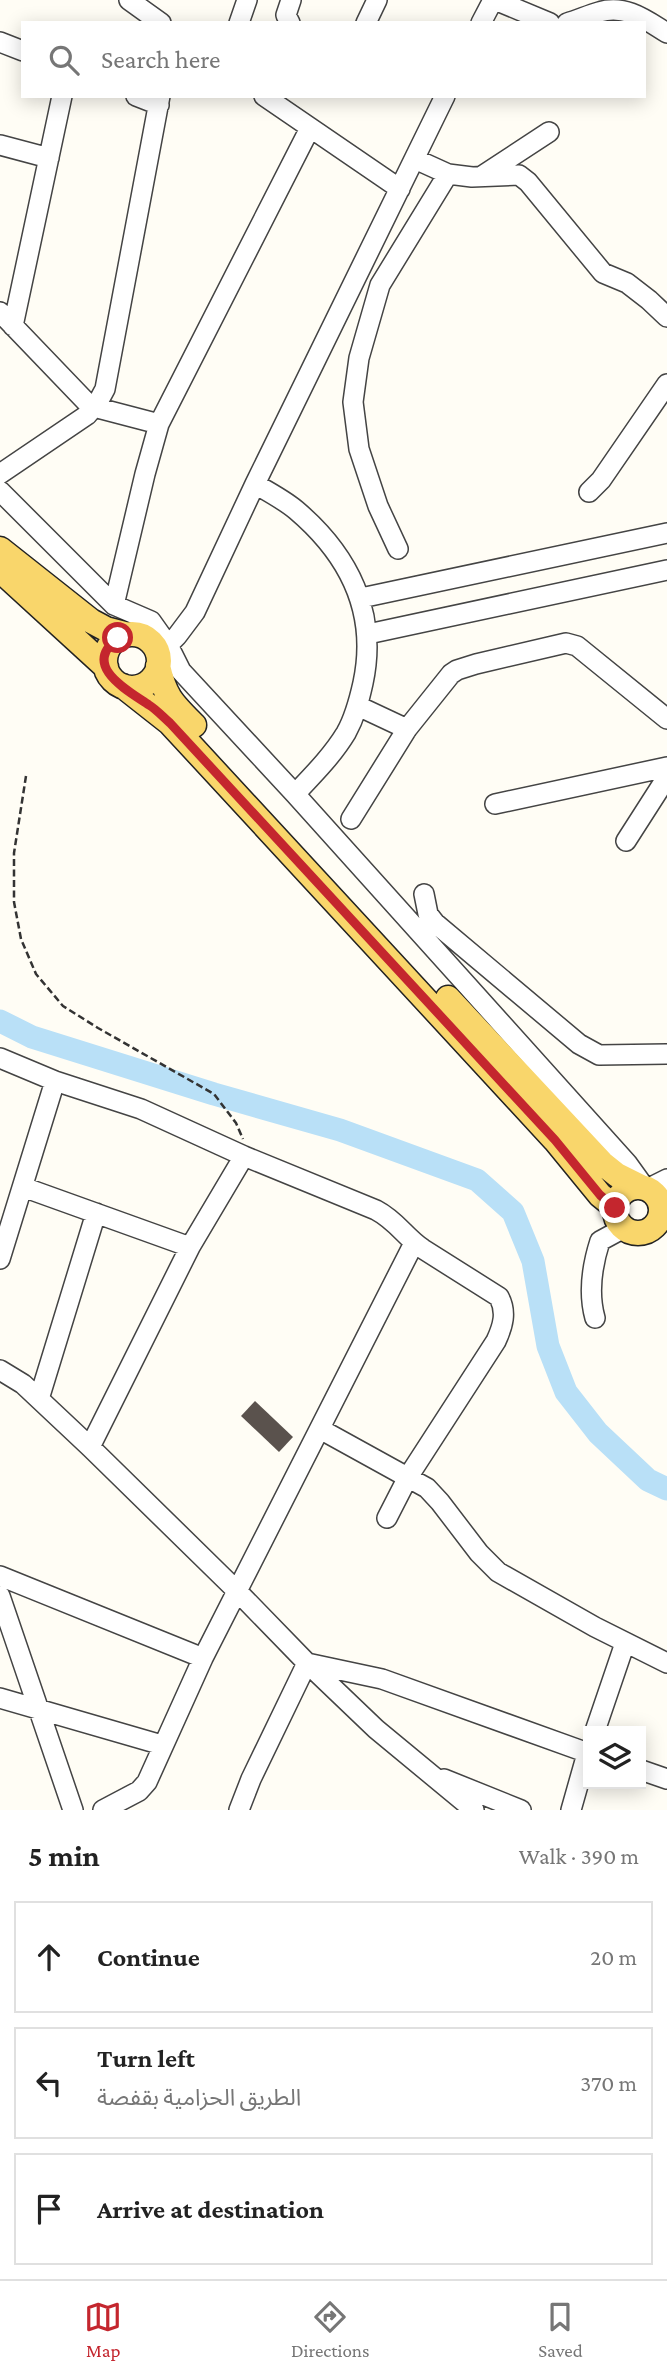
<!DOCTYPE html>
<html lang="en">
<head>
<meta charset="utf-8">
<style>
  :root { --surface:#fff; --page:#f6f6f6; --text:#222; --muted:#767676; --line:#e0e0e0; --accent:#c4262e }
  body { margin:0; font-family:"Crimson Pro","Noto Sans Arabic",serif; background:var(--page); color:var(--text) }
  .controls { position:absolute; right:21px; bottom:21px; display:grid; overflow:hidden; border-radius:0px; box-shadow:0 4px 18px #0003 }
  .controls button { width:63px; height:63px; display:grid; place-items:center; padding:0; border:0; border-bottom:2px solid var(--line); background:var(--surface); color:var(--text); font:35px sans-serif }
  .stop { position:absolute; width:21px; height:21px; margin:-16px; border:5px solid #c4262e; border-radius:50%; background:#fff }
  .stop.end { background:#c4262e; border-color:#fff; box-shadow:0 2px 7px #0008 }
  .list { margin:0; padding:0; list-style:none }
  h2 { display:flex; justify-content:space-between; align-items:center; height:91px; margin:0; padding:0 28px; font-size:30px }
  h2 small { font-size:23px; font-weight:400; color:var(--muted) }
  .list li { display:grid; grid-template-columns:46px 1fr auto; gap:21px; align-items:center; box-sizing:border-box; height:112px; margin:0 14px 14px; padding:0 14px; border:2px solid var(--line); border-radius:0px }
  .list b { display:block; font-size:26px; white-space:nowrap }
  .list p { margin:0; font-size:23px; white-space:nowrap; color:var(--muted) }
  .list em { font-size:23px; font-style:normal; color:var(--muted) }
  .icon { flex:none; width:38px; height:38px; fill:none; stroke:currentColor; stroke-width:2; stroke-linecap:round; stroke-linejoin:round }
  .map { position:relative; flex:none; width:667px; height:1810px; overflow:hidden }
  .search { position:absolute; background:var(--surface); box-shadow:0 4px 18px #0003; left:21px; right:21px; top:21px; height:77px; display:flex; align-items:center; gap:18px; box-sizing:border-box; padding:0 24px; border-radius:0px; color:var(--muted); font-size:26px }
  .sheet { height:469px; background:var(--surface) }
  nav { display:flex; justify-content:space-around; align-items:center; box-sizing:border-box; height:98px; border-top:2px solid var(--line); background:var(--surface); font-size:19px; color:var(--muted) }
  nav a { display:grid; justify-items:center; gap:4px }
  nav .on { color:var(--accent) }
  .map>svg:first-child { display:block }
  .lines { fill:none; stroke-linecap:round; stroke-linejoin:round }
  .river { stroke:#b9e0f7; stroke-width:23 }
  .building { fill:#5a524d }
  .minor-casing { stroke:#444; stroke-width:22 }
  .major-casing { stroke:#222; stroke-width:27 }
  .path { stroke:#333; stroke-width:2.5; stroke-dasharray:7 3.5; stroke-linecap:butt }
  .minor { stroke:#fff; stroke-width:19 }
  .major { stroke:#f9d66b; stroke-width:24 }
  .route { stroke:#c4262e; stroke-width:9 }
</style>
</head>
<body>
<div class="map">
<svg width="667" height="1810" viewBox="0 0 667 1810">
  <rect width="100%" height="100%" fill="#fffdf5"/>
  <g class="lines">
    <path class="river" d="M0,1021l32,16 182,57 126,36 137,50 36,32 20,49 15,85 18,46 32,41 50,47 19,9"/>
  </g>
  <path class="building" d="M255,1401l38,36 -14,15 -38,-36z"/>
  <g class="lines">
    <g class="minor-casing">
      <path id="minor" d="M129,0l32,23
        M495,0l55,23
        M239,23l8,-23
        M290,23l-4,-8 5,-15
        M366,23l11,-23
        M481,23l12,-23
        M567,23c11,-3 21,-8 32,-11 27,-8 47,8 68,21
        M0,42l23,9
        M136,96l23,9
        M264,96l136,93
        M0,145l49,13
        M415,159l33,15 24,3 47,-2 9,7 75,91 24,10 22,17 18,17
        M482,176l67,-44
        M0,312l93,97
        M13,326l49,-230
        M94,407l65,17
        M0,474l87,-59 11,-13 7,-13 55,-293
        M255,484c14,8 29,16 41,26 53,45 82,103 67,173 -4,18 -8,34 -17,50 -14,23 -33,42 -51,61
        M0,491l114,114 37,16 17,24 13,26 114,123 332,369 18,25
        M589,492l12,-12 66,-96
        M398,549l-20,-43 -19,-57 -6,-47 6,-44 21,-73 68,-111
        M361,598l306,-65
        M114,605l31,-131 14,-50 151,-296
        M368,634l299,-64
        M159,654l18,-18 18,-24 60,-128 190,-388
        M358,706l49,23
        M495,804l172,-37
        M351,819l56,-90 44,-55 6,-4 19,-6 90,-21 11,3 90,73
        M626,841l41,-64
        M424,894l4,20 7,9 144,121 20,11 68,-1
        M0,1058l55,23 86,28 103,47 132,54c21,11 29,27 47,39l76,48c8,15 4,29 -3,44l-88,136 -21,41
        M23,1187l167,60
        M647,1189l20,-10
        M661,1204l6,-6
        M0,1259l55,-178
        M595,1318c-7,-25 -3,-52 5,-77l24,-13
        M0,1370l23,14 67,63 147,144 70,72 69,66 98,81
        M39,1399l57,-186
        M320,1429l107,59 13,14 39,51 19,19 97,55 72,36
        M90,1447l100,-200 54,-91
        M0,1576l203,82
        M0,1596l73,214
        M0,1698l162,47
        M595,1731l30,-88
        M641,1770l26,9
        M444,1779l77,31
        M103,1810l36,-19 8,-9 56,-124 211,-415
        M239,1810l12,-31 56,-116 75,16 206,74
        M571,1810l17,-60"/>
    </g>
    <g class="major-casing">
      <path id="major" d="M0,549l91,72 15,8 19,5
        M0,570l106,97
        M105 661a27 27 0 1 1 54 0a27 27 0 1 1-54 0Z
        M158,666c7,31 14,37 36,59
        M123,686l47,37 385,417 45,55 16,13
        M448,998l154,165 15,12 24,12
        M615 1210a23 23 0 1 1 46 0a23 23 0 1 1-46 0Z"/>
    </g>
    <path class="path" d="M26,776l-12,77v49l7,37 15,35 27,32 35,22 116,66 22,29 7,16"/>
    <use href="#minor" class="minor"/>
    <use href="#major" class="major"/>
  </g>
  <g class="lines">
    <path class="route" d="M118,638c-37,28 9,52 31,67 8,5 14,12 21,18l385,417 45,55 15,13"/>
  </g>
</svg>
<div class="controls">
<button><svg class="icon" aria-label="layers" viewBox="0 0 24 24"><path d="M12 4l9 5-9 5-9-5zM3 14l9 5 9-5"/></svg></button>
</div>
<div class="stop" style="left:118px;top:638px"></div>
<div class="stop end" style="left:615px;top:1208px"></div>
<div class="search"><svg class="icon" aria-label="search" viewBox="0 0 24 24"><circle cx="10" cy="10" r="6"/><path d="M15 15l6 6"/></svg>Search here</div>
</div>
<section class="sheet">
<h2>5 min<small>Walk · 390 m</small></h2>
<ul class="list">
<li><svg class="icon" aria-label="ahead" viewBox="0 0 24 24"><path d="M12 20V5M6 11l6-6 6 6"/></svg><div><b>Continue</b></div><em>20 m</em></li>
<li><svg class="icon" aria-label="left" viewBox="0 0 24 24"><path d="M17 20v-9H6M10 6l-5 5 5 5"/></svg><div><b>Turn left</b><p>الطريق الحزامية بقفصة</p></div><em>370 m</em></li>
<li><svg class="icon" aria-label="arrive" viewBox="0 0 24 24"><path d="M6 21V4h12l-3 4 3 4H6"/></svg><div><b>Arrive at destination</b></div></li>
</ul>
</section>
<nav>
<a class="on"><svg class="icon" aria-label="map" viewBox="0 0 24 24"><path d="M3 6l6-2 6 2 6-2v14l-6 2-6-2-6 2zM9 4v14M15 6v14"/></svg>Map</a>
<a><svg class="icon" aria-label="directions" viewBox="0 0 24 24"><path d="M12 3l9 9-9 9-9-9zM9 14v-3h6M13 9l2 2-2 2"/></svg>Directions</a>
<a><svg class="icon" aria-label="saved" viewBox="0 0 24 24"><path d="M7 4h10v16l-5-4-5 4z"/></svg>Saved</a>
</nav>
</body>
</html>
